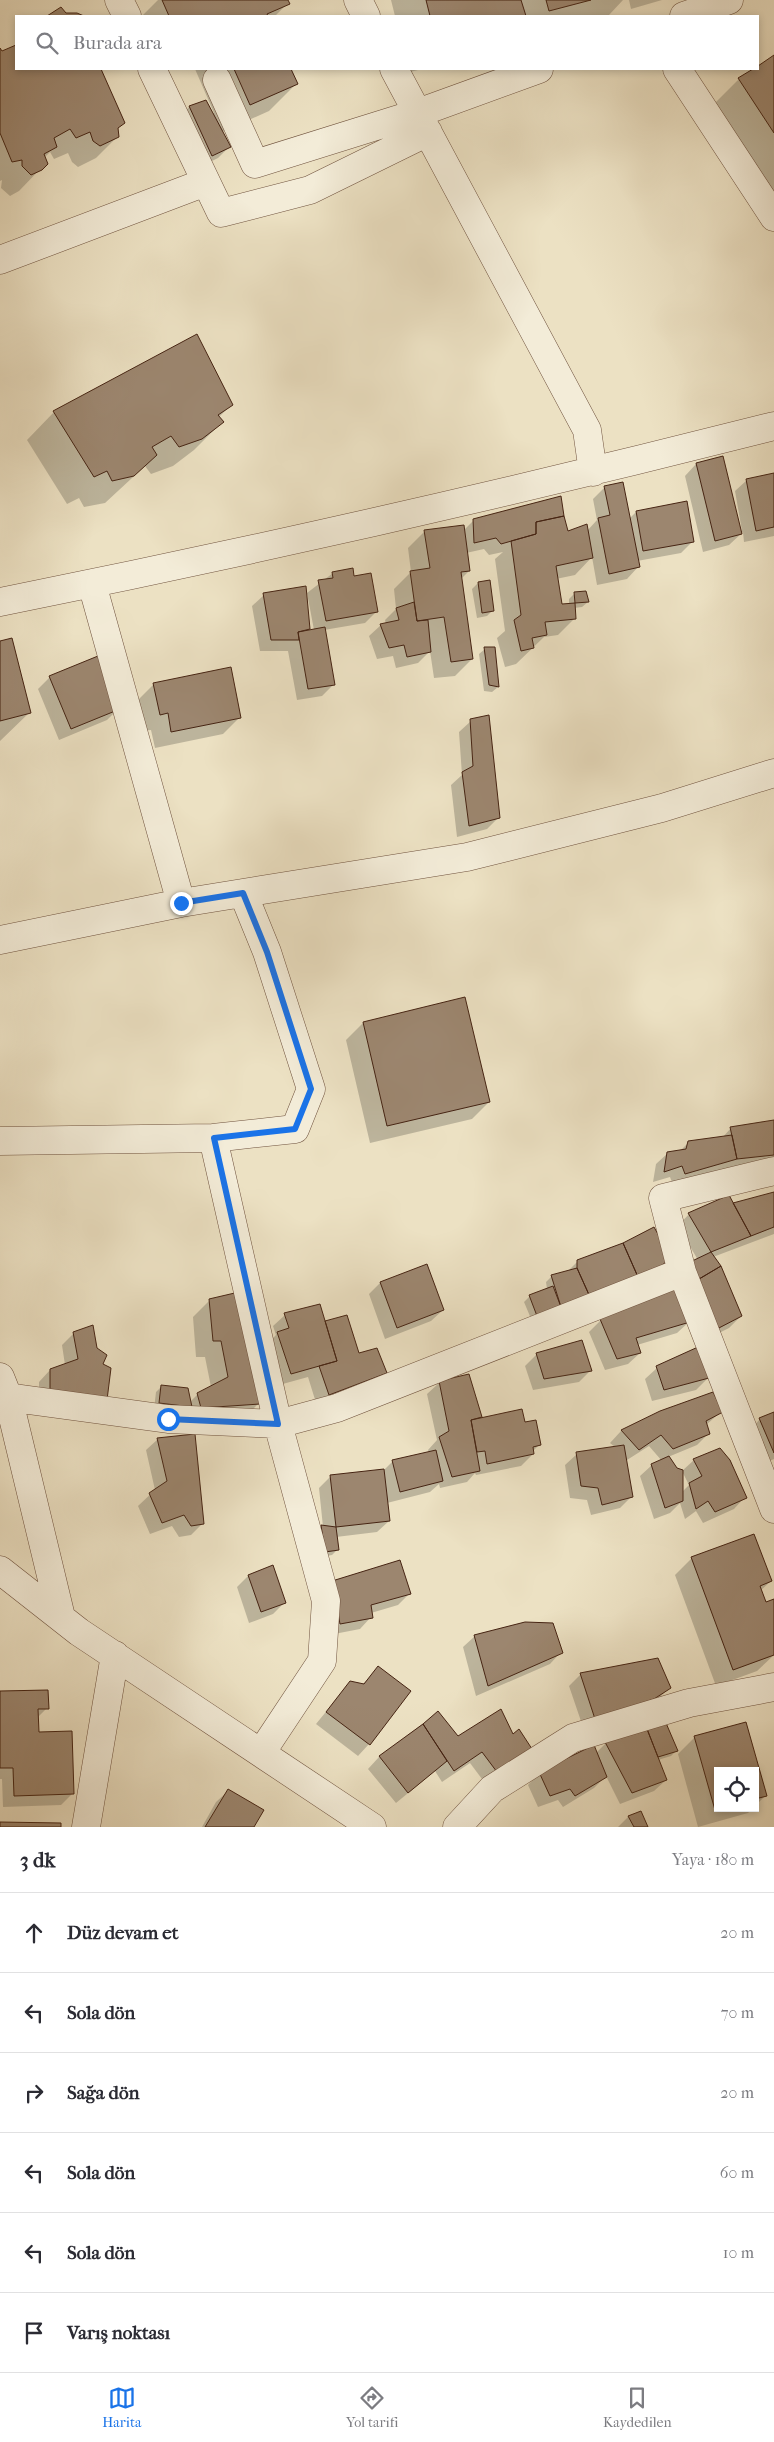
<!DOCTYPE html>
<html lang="tr">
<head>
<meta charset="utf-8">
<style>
  :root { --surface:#fff; --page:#f2f2f3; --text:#2b2b33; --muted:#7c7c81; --line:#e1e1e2; --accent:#1a73e8 }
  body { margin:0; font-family:"IM FELL French Canon",serif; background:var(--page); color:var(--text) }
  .controls { position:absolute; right:15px; bottom:15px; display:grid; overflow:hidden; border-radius:0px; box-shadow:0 2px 8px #0003 }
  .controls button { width:45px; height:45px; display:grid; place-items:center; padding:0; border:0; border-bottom:1px solid var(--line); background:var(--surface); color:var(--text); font:25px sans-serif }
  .stop { position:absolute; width:15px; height:15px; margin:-11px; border:4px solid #1a73e8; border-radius:50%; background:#fff }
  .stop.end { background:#1a73e8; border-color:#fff; box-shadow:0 1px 5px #0008 }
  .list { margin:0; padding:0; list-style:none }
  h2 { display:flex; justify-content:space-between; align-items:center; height:65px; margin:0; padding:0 20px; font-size:21px }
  h2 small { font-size:16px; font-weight:400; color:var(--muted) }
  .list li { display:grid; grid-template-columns:32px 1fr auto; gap:15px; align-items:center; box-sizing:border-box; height:80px; padding:0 20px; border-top:1px solid var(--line) }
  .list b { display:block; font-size:19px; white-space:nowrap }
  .list em { font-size:16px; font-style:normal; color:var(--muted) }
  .icon { flex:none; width:28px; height:28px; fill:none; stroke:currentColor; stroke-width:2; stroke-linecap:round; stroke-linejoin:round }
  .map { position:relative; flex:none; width:774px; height:1827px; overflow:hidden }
  .search { position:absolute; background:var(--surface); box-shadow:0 2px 8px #0003; left:15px; right:15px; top:15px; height:55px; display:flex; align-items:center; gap:12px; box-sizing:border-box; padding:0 18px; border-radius:0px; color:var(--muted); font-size:19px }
  .sheet { height:545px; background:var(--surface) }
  nav { display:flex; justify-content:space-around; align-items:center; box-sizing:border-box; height:70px; border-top:1px solid var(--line); background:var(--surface); font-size:14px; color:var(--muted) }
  nav a { display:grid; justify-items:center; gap:2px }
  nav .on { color:var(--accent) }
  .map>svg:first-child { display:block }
  .shadow { fill:#0003 }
  .building { fill:#9c866f; stroke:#462413 }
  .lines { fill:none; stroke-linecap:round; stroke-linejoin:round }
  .minor-casing { stroke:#70533f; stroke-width:29 }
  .minor { stroke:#f3ecd8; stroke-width:28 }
  .route { stroke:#1a73e8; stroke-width:6 }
</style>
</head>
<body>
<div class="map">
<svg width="774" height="1827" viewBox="0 0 774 1827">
  <rect width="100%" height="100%" fill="#ece1c3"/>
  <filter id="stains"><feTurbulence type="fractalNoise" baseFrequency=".004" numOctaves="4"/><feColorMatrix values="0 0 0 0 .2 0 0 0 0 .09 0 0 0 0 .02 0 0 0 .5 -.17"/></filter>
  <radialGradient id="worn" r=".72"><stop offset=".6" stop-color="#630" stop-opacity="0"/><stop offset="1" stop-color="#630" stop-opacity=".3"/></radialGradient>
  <path class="shadow" d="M158,0h129l1,3 -13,13h-133z
    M391,0h232l-14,15 -6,1h-208z
    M629,0h33l-31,9z
    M16,47v22h84l24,54 -8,7 2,6 -22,22 -18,9 -6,-5 -4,-9 -14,6 -4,-7 -6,6 2,5 -27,28 -9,5 -9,-8 1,-8 -2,1v-130l1,2z
    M774,56v147l-63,-96 28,-28z
    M195,69h95l6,15 -27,27 -47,21 7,15 -11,11 -18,9 -22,-48 11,-12 17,-6 6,13 2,-1z
    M409,69h13l-12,3z
    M231,405l-13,13 4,4 -28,28 -21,16 -22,8 -6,-8 -40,37 -21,4 -5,-9 -12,6 -40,-64 27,-28z
    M696,464l44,68 2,-1 -7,-40 12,-11 27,-5v61l-30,6 -1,-10 -14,13 -26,7 -18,-76z
    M605,487l24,32 7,-7 57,29 -12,12 -44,8 1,6 -11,12 -30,6 -5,-28 -17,18 -19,4 5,27 8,-1v-6l6,-6 13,9 -6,5 -8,1 1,10 -17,17 -14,2 -28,27 -11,3 -8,-29 8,-7 -10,-72 8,-7 -14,3 -5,-6 -18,4 3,18 -8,8 11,80 -17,17 -21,2 -4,-27 -12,12 -22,5 -3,-12 -16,3 -8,-23 12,-11 5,-1 -1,-4 11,-11 -2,-20 17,-17 -3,-24 17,-17h38l11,-11 94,13 19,-2 10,-11 -4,-21z
    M333,573l20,4 24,34 -12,12 -41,7 10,54 -12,12 -25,4 -9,-49h-28l-8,-45 12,-11 41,-7 4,43 5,-1 -7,-37z
    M478,583l15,27 -6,6 -10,2 -5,-29z
    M0,642l30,70 -30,29z
    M493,648l5,39 -6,5 -8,-1 -5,-37 6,-5z
    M50,677l68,32 -11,11 -48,20 -21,-51z
    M154,684l86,33 -17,17 -68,14 -4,-18 -8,1 -6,-30z
    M471,721l28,96 -12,12 -30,8 -6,-52 11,-10 -3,-43z
    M363,1023l126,79 -17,17 -102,24 -24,-103z
    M774,1122v43l-101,20 -3,-8 -17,5 3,-18 12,-11 12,-2 9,-9 33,-4 9,-10z
    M774,1195v39l-61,23 28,59 -12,12 -26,13 -5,-81 -20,-34 11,-12z
    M578,1261l87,1 -133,59 -8,-19 6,-6 17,-7 -1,-7 5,-5 16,-5z
    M380,1283l63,27 -12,11 -46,18 -16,-45z
    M210,1300l49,103 -17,17 -88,-11 2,-17 5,-5 29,15 8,-8 13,-7 -6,-30h-9l-3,-40z
    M285,1315l40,7 33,32 27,19 -11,11 -57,22 -9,-29 -29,8 -13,-40 10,-10 -3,-9z
    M601,1320l88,2 -12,11 -40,12 3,8 -12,11 -23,6 -16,-38z
    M74,1333l22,16 6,16 -63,40v-23l11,-12 15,-5 -3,-20z
    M537,1354l53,17 -11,11 -46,8 -8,-24z
    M657,1368l51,10 -12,12 -44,11 -7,-22z
    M469,1376l12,43 42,4 17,21 -8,8 1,2 -12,12 -45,9 -1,-2 -8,9 -27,6 -1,-4 -9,8 -43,11 2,18 -12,11 -41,5 2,12 -6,6 -12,2 -4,-25 7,-5 -4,-39 12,-12 53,-6 9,-9 36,-8 -1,-3 9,-10 -10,-46 12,-11z
    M722,1411l-16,14 2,9 -11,11 -29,12 14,35 7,-7 -7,-14 12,-11 51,37 -11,12 -31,14 -7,-12 -11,8 -5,-16 -10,10 -16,6 -14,-43 12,-11 10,-4 -13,-15 -22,14 -2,-2 7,38 -12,12 -29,7 -4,-15 -17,-2 -5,-33 12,-11 38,-7 -5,-4 11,-12 39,-19z
    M774,1414v45l-12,5 -13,-33 11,-12z
    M158,1439l45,84 -12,12 -12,2 -7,-11 -22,8 -12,-28 17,-16 -9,-40z
    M692,1558l79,23 -11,10 5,13 9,-3v54l-17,16 -41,15 -41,-111z
    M272,1567l13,35 -12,12 -24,9 -12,-36 11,-11z
    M321,1594h88l-11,11 -27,8v4l-11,12 -31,6z
    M475,1636l86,16 -11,12 -74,32 -13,-49z
    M378,1668l-9,76 -11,12 -42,-32 34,-42 12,3z
    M581,1674l88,14 -11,11 -74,31 -15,-44z
    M0,1692l47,16 -10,10 1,16 34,60 -11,11 -58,2 -1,-28h-2z
    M438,1712l20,25 54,-2 20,17 -47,31 -15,-20 -28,19 -7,-11 -39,32 -28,-34 11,-12z
    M745,1723l20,73 -10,10v-35h-37v37h35l-5,5 -50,14 -20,-73 17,-17z
    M665,1724l11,27 -5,5 -13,4 8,20 -12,11 -34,13 -14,-28 -12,12 -31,19 -5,-7 -20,7 -10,-22 11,-12 57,-20 10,-10z
    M228,1791l24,36h-50l14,-25z
    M640,1813l6,14h-28l10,-10z"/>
  <path class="building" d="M162,0h126l2,4 -23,10 1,2h-99z
    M426,0h95l5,16h-96z
    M546,0h45l-42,11z
    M61,7l5,6h11l7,3h-37z
    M16,45v24h85l24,54 -7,5 1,9 -19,9 -7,-5 -3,-9 -14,6 -6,-9 -16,9 3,9 -13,7 4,10 -6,6 -11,5 -9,-9v-6l-10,2 -12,-29v-85l2,3z
    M774,55v78l-36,-55 15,-9h5v-3z
    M234,69h57l7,15 -48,21z
    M206,100l25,47 -19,9 -23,-50z
    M197,334l36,71 -15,10 6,7 -22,17 -23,8 -8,-11 -19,11 5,8 -23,21 -22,5 -5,-10 -13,6 -41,-66z
    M723,456l19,78 -27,7 -19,-78z
    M774,473v54l-18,4 -10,-52z
    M623,482l17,85 -31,7 -11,-56 12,-3 -6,-29z
    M561,496l3,20 -28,6v12l-35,10 -5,-6 -22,5 -1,-24z
    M687,501l7,41 -51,9 -7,-40z
    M564,516l4,15 19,-7 6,34 -37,8 6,38 13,-1 1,16 -31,3 2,13 -15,3 2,10 -13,3 -7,-31 7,-5 -10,-74 25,-7v-12z
    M464,525l6,46 -9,1 12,87 -22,3 -7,-45 -27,4 -7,-50 20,-3 -6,-38z
    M353,568l1,8 17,-3 7,39 -52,9 -8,-41 15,-2 -1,-6z
    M490,580l4,31 -12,2 -4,-31z
    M306,586l4,43 -12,3 1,8h-28l-8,-47z
    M586,591l3,11 -14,1 -1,-11z
    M414,602l3,19 11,-1 3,32 -24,5 -3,-12 -15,3 -9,-24 19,-4 -3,-12z
    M325,627l10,58 -27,4 -10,-57z
    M12,638l19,75 -31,8v-80z
    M484,647h11l4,40 -10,-2z
    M98,656l22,53 -49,20 -22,-53z
    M231,667l10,51 -70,14 -3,-19 -8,2 -7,-32z
    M489,715l11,103 -31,8 -7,-54 11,-6 -3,-47z
    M465,997l25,105 -103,24 -24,-104z
    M774,1120v35l-37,4 -7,-32z
    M732,1135l5,24 -52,15 -3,-8 -18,6 3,-20 19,-3 2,-8z
    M774,1192v35l-23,9 -18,-33z
    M729,1195l22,41 -40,16 -23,-39z
    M654,1227l11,20 1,15 -16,13 -12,2 -15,-34z
    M623,1243l15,34 -48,20 -13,-29v-8z
    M711,1252l10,14 -27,16 -4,-20z
    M427,1264l17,46 -47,18 -17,-46z
    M721,1266l21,50 -27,14 -21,-48z
    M577,1268l13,29 -29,10 -10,-32z
    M553,1286l8,21 -24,9 -8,-21z
    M673,1286l17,36 -54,16 5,15 -24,6 -17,-40z
    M239,1292l21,112 -59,4 -4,-15 31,-16 -7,-36h-8l-4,-42z
    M320,1304l17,57 -46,13 -14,-42 12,-4 -5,-15z
    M347,1315l12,38 18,-5 10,25 -58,22 -10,-29 18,-5 -12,-40z
    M93,1325l4,23 10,7 -4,9 8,4 -4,32 -57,-6v-25l28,-10 -5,-27z
    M582,1340l10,31 -48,8 -8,-26z
    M698,1347l11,31 -45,12 -8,-24z
    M469,1374l13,43 -11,3 9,51 -28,6 -13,-40 10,-6 -10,-50z
    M161,1385l27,3 4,19 -33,-4z
    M713,1392l10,20 -17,9 4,13 -37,15 -12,-14 -22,15 -18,-20 39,-19z
    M522,1409l3,13 11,-2 5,25 -8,2 1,7 -47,10 -2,-13 -8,1 -6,-32z
    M774,1412v41l-15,-35z
    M195,1434l9,90 -13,2 -7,-11 -22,8 -13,-30 18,-12 -10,-43z
    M624,1445l9,52 -31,8 -4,-17 -17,-2 -5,-34z
    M720,1448l10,12 17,38 -32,14 -7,-11 -12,8 -7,-26 13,-7 -9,-17z
    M436,1450l7,31 -43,11 -8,-32z
    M669,1456l8,12 6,2v31l-18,7 -14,-44z
    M384,1469l6,52 -54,6 -6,-52z
    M321,1525l15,2 3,23 -14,2z
    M754,1534l18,47 -12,5 6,16 8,-3v56l-41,15 -42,-113z
    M400,1560l11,34 -40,11 2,13 -33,6 -8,-43z
    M273,1565l13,38 -25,9 -13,-37z
    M525,1622l28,1 10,30 -75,33 -14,-51z
    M658,1658l13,30 -17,11 -59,20 -15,-46z
    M378,1666l33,25 -41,54 -44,-33 24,-31 14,3z
    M48,1690l1,19h-11l1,23 33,-1 2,63 -60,2 -1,-28h-13v-77z
    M501,1709l12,25 6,-5 15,23 -37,20 -15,-20 -28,19 -31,-47 15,-13 20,25z
    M746,1722l21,74 -12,3v-28h-37v37h5l-8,2 -21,-74z
    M666,1723l12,28 -20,6 -11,-28z
    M423,1724l24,37 -39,32 -29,-37z
    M647,1729l20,51 -35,13 -27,-51z
    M594,1745l13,32 -32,19 -5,-7 -20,7 -11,-24z
    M228,1789l36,21 -10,17h-49z
    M641,1811l7,16h-14l-6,-11z
    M0,1822l61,1v4h-61z"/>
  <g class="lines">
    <g class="minor-casing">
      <path id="minor" d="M119,0l8,16
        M358,0l8,16
        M684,16l45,-16
        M152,69l69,144 89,-23 118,-58
        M394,69l193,361 6,42
        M677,69l97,148
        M217,80l38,84 163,-51 121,-44
        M0,260l206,-78
        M0,602c259,-52 518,-111 774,-176
        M181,903l286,-46 195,-49 112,-35
        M0,940l181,-37 -89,-319
        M213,1138l65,286 48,177 -4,60 -61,92
        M0,1141l213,-3 82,-9 16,-40 -44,-137 -24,-59
        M682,1272l92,237
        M0,1377l8,20 53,220
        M0,1396l168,23 110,5 59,-16 345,-136 -19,-74 111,-27
        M0,1570l79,62 293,195
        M86,1827l29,-172
        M457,1827l35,-38 81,-51 116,-35 85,-16"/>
    </g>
    <use href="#minor" class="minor"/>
  </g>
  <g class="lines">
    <path class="route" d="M168,1419l110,5 -64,-286 81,-9 16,-40 -44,-137 -24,-59 -62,10"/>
  </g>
  <rect width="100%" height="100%" filter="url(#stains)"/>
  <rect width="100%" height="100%" fill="url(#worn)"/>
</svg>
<div class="controls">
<button><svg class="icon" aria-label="locate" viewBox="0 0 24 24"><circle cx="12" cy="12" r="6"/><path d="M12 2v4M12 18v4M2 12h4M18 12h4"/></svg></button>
</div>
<div class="stop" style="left:168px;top:1419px"></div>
<div class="stop end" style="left:181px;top:903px"></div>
<div class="search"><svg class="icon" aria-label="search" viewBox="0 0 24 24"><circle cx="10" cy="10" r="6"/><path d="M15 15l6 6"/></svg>Burada ara</div>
</div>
<section class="sheet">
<h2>3 dk<small>Yaya · 180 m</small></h2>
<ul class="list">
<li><svg class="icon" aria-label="ahead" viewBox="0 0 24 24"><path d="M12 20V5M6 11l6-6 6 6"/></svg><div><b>Düz devam et</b></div><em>20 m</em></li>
<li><svg class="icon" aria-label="left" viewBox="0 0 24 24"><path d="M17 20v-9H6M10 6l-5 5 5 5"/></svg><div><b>Sola dön</b></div><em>70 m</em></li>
<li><svg class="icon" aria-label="right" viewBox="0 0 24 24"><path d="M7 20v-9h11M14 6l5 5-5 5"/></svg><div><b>Sağa dön</b></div><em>20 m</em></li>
<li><svg class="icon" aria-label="left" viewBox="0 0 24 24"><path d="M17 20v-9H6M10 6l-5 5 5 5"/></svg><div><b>Sola dön</b></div><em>60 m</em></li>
<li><svg class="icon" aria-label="left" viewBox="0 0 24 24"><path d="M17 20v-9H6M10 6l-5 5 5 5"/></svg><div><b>Sola dön</b></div><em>10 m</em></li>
<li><svg class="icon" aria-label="arrive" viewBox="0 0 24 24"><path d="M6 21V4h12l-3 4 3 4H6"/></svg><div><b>Varış noktası</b></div></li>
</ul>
</section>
<nav>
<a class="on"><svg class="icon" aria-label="map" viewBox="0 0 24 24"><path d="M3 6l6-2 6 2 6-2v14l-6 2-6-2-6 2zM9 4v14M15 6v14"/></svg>Harita</a>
<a><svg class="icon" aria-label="directions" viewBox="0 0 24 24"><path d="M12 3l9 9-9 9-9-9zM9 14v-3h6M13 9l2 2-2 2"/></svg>Yol tarifi</a>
<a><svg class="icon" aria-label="saved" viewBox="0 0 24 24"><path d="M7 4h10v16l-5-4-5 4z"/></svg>Kaydedilen</a>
</nav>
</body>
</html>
